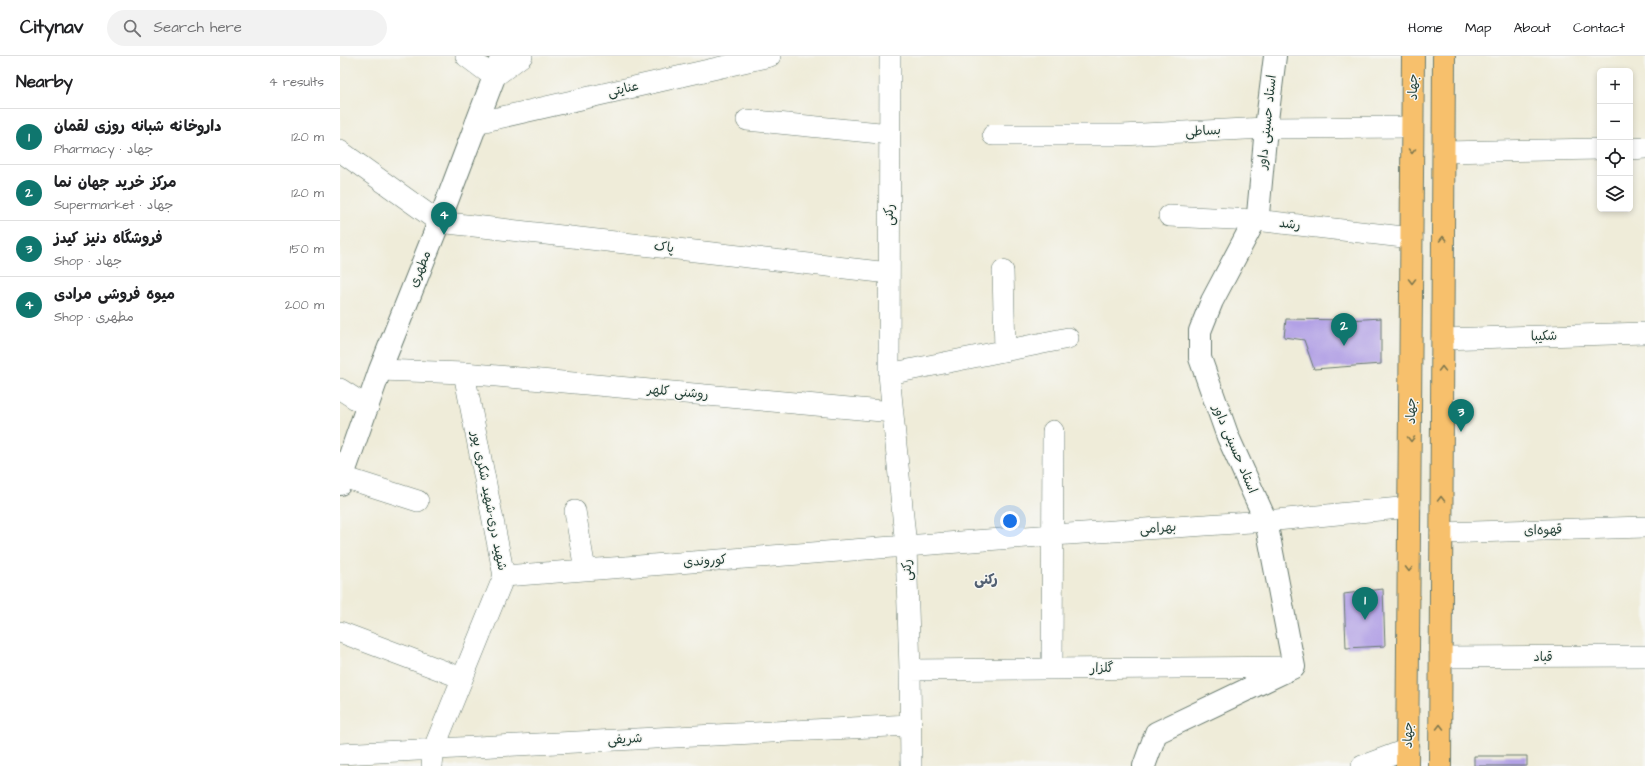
<!DOCTYPE html>
<html lang="en">
<head>
<meta charset="utf-8">
<style>
  :root { --surface:#fff; --page:#f2f2f2; --text:#202124; --muted:#757577; --line:#e0e0e0; --accent:#0f766e }
  body { margin:0; font-family:"Architects Daughter","Playpen Sans Arabic",sans-serif; background:var(--page); color:var(--text) }
  .controls { position:absolute; right:12px; top:12px; display:grid; overflow:hidden; border-radius:6px; box-shadow:0 2px 6px #0003 }
  .controls button { width:36px; height:36px; display:grid; place-items:center; padding:0; border:0; border-bottom:1px solid var(--line); background:var(--surface); color:var(--text); font:20px sans-serif }
  .you { position:absolute; left:670px; top:465px; width:14px; height:14px; margin:-10px; border:3px solid #fff; border-radius:50%; background:#1a73e8; box-shadow:0 0 0 6px #1a73e833 }
  .badge { display:grid; place-items:center; width:26px; height:26px; border-radius:50%; background:var(--accent); color:#fff; font-size:13px; font-weight:700 }
  .pin { position:absolute; translate:-50% -33px; filter:drop-shadow(0 1px 2px #0008) }
  .pin::after { content:''; position:absolute; top:21px; width:14px; height:12px; background:inherit; clip-path:polygon(0 0,100% 0,50% 100%) }
  .list { margin:0; padding:0; list-style:none }
  h2 { display:flex; justify-content:space-between; align-items:center; height:52px; margin:0; padding:0 16px; font-size:17px }
  h2 small { font-size:13px; font-weight:400; color:var(--muted) }
  .list li { display:grid; grid-template-columns:26px 1fr auto; gap:12px; align-items:center; box-sizing:border-box; height:56px; padding:0 16px; border-top:1px solid var(--line) }
  .list b { display:block; font-size:15px; white-space:nowrap }
  .list p { margin:0; font-size:13px; white-space:nowrap; color:var(--muted) }
  .list em { font-size:13px; font-style:normal; color:var(--muted) }
  .icon { flex:none; width:22px; height:22px; fill:none; stroke:currentColor; stroke-width:2; stroke-linecap:round; stroke-linejoin:round }
  .map { position:relative; flex:none; width:1305px; height:710px; overflow:hidden }
  header { display:flex; align-items:center; gap:24px; box-sizing:border-box; height:56px; padding:0 20px; background:var(--surface); border-bottom:1px solid var(--line) }
  header strong { font-size:19px }
  nav { display:flex; gap:22px; margin-inline-start:auto; font-size:14px }
  .search { width:280px; height:36px; background:var(--page); display:flex; align-items:center; gap:10px; box-sizing:border-box; padding:0 14px; border-radius:22px; color:var(--muted); font-size:15px }
  main { display:flex }
  aside { flex:1; background:var(--surface) }
  .map>svg:first-child { display:block }
  .building { fill:#b2a1e5 }
  .lines { fill:none; stroke-linecap:round; stroke-linejoin:round }
  .minor-casing { stroke:#687a6e; stroke-width:22 }
  .tertiary-casing { stroke:#687a6e; stroke-width:24 }
  .primary-casing { stroke:#687a6e; stroke-width:24 }
  .minor { stroke:#fff; stroke-width:21 }
  .tertiary { stroke:#fff; stroke-width:22 }
  .primary { stroke:#f7c06c; stroke-width:22 }
  .oneway { stroke:#80784d }
  .labels { text-anchor:middle; dominant-baseline:central; stroke-width:3; stroke-linejoin:round; paint-order:stroke }
  .street-label { font-size:13px; fill:#1f3d34; stroke:#f6f6f2 }
  .neighbourhood-label { font-size:14px; font-weight:bold; fill:#526072; stroke:#f6f6f2 }
</style>
</head>
<body>
<header>
<strong>Citynav</strong>
<div class="search"><svg class="icon" aria-label="search" viewBox="0 0 24 24"><circle cx="10" cy="10" r="6"/><path d="M15 15l6 6"/></svg>Search here</div>
<nav><a>Home</a><a>Map</a><a>About</a><a>Contact</a></nav>
</header>
<main>
<aside>
<h2>Nearby<small>4 results</small></h2>
<ul class="list">
<li><span class="badge">1</span><div><b>داروخانه شبانه روزی لقمان</b><p>Pharmacy · جهاد</p></div><em>120 m</em></li>
<li><span class="badge">2</span><div><b>مرکز خرید جهان نما</b><p>Supermarket · جهاد</p></div><em>120 m</em></li>
<li><span class="badge">3</span><div><b>فروشگاه دنیز کیدز</b><p>Shop · جهاد</p></div><em>150 m</em></li>
<li><span class="badge">4</span><div><b>میوه فروشی مرادی</b><p>Shop · مطهری</p></div><em>200 m</em></li>
</ul>
</aside>
<div class="map">
<svg width="1305" height="710" viewBox="0 0 1305 710">
  <rect width="100%" height="100%" fill="#f6f6f2"/>
  <filter id="ink" filterUnits="userSpaceOnUse"><feTurbulence type="fractalNoise" baseFrequency=".025" numOctaves="2"/><feDisplacementMap in="SourceGraphic" scale="8" xChannelSelector="R" yChannelSelector="G"/><feConvolveMatrix kernelMatrix="1 2 1 2 8 2 1 2 1" color-interpolation-filters="sRGB"/></filter>
  <filter id="wash" filterUnits="userSpaceOnUse"><feTurbulence type="fractalNoise" baseFrequency=".012" numOctaves="4" result="noise"/><feDisplacementMap in="SourceGraphic" scale="16" xChannelSelector="R" yChannelSelector="G"/><feGaussianBlur stdDeviation="0.9" result="paint"/><feColorMatrix in="noise" values="0 0 0 0 0 0 0 0 0 0 0 0 0 0 0 0 0 1.4 0 .05"/><feComposite in="paint" operator="in"/></filter>
  <g filter="url(#wash)">
    <rect width="100%" height="100%" fill="#efecd9"/>
    <g id="blocks">
      <path class="building" d="M1041,262v46l-67,5 -10,-29 -20,-3 2,-18 64,1z
        M1043,533l2,57 -39,2 -2,-54z
        M1134,700h53v10h-53z"/>
    </g>
  </g>
  <g filter="url(#ink)">
    <use href="#blocks" fill-opacity="0" stroke="#687a6e" stroke-width="1"/>
    <g class="lines">
      <g class="minor-casing">
        <path id="minor" d="M126,0l28,21 28,-21
          M550,0l-1,318 17,173 4,123 1,96
          M407,64l143,14
          M136,67l294,-67
          M653,79h129l144,-7 146,-1
          M1290,93l15,-1
          M0,95l99,71 450,51
          M1103,96l157,-3
          M829,160l86,4 157,18
          M663,215l2,80
          M1102,283l203,-6
          M40,314l84,3 40,203 -70,172 -2,18
          M124,317l429,39
          M549,318l179,-36
          M0,333l28,18
          M3,421l75,24
          M235,455l10,59
          M1101,477l204,-6
          M164,520l549,-41 213,-14 144,-14
          M0,576l122,46
          M1101,601l204,-1
          M712,613l1,-238
          M570,614l384,-3
          M0,698l570,-29
          M1022,710l46,-17"/>
      </g>
      <g class="tertiary-casing">
        <path id="tertiary" d="M0,428l40,-114 59,-148 63,-166
          M804,710l12,-33 138,-66 -28,-146 -38,-84 -28,-79v-27l12,-30 46,-87 8,-86 9,-72"/>
      </g>
      <g class="primary-casing">
        <path id="primary" d="M1067,710l6,-710
          M1100,710l4,-710"/>
      </g>
      <use href="#minor" class="minor"/>
      <use href="#tertiary" class="tertiary"/>
      <use href="#primary" class="primary"/>
    </g>
    <defs><path id="oneway-chevron" d="M-2-3.5L2.5 0L-2 3.5" fill="none" stroke-width="1.6" stroke-linecap="round" stroke-linejoin="round"/></defs>
    <g class="oneway">
      <use href="#oneway-chevron" transform="translate(1072 95) rotate(90)"/>
      <use href="#oneway-chevron" transform="translate(1103 183) rotate(-90)"/>
      <use href="#oneway-chevron" transform="translate(1072 225) rotate(90)"/>
      <use href="#oneway-chevron" transform="translate(1102 313) rotate(-90)"/>
      <use href="#oneway-chevron" transform="translate(1071 383) rotate(90)"/>
      <use href="#oneway-chevron" transform="translate(1101 443) rotate(-90)"/>
      <use href="#oneway-chevron" transform="translate(1069 513) rotate(91)"/>
      <use href="#oneway-chevron" transform="translate(1100 671) rotate(-90)"/>
    </g>
  </g>
  <g class="labels">
    <g class="street-label">
      <text transform="translate(1073 31) rotate(-90)">جهاد</text>
      <text transform="translate(283 33) rotate(-13)">عنایتی</text>
      <text transform="translate(927 66) rotate(-84)">استاد حسینی داور</text>
      <text transform="translate(863 75) rotate(-3)">بساطی</text>
      <text transform="translate(549 159) rotate(-90)">رکنی</text>
      <text transform="translate(950 168) rotate(7)">رشد</text>
      <text transform="translate(324 191) rotate(7)">پاک</text>
      <text transform="translate(80 213) rotate(-68)">مطهری</text>
      <text transform="translate(1204 280) rotate(-2)">شکیبا</text>
      <text transform="translate(338 336) rotate(5)">روشنی کلهر</text>
      <text transform="translate(1071 355) rotate(-90)">جهاد</text>
      <text transform="translate(895 393) rotate(67)">استاد حسینی داور</text>
      <text transform="translate(149 445) rotate(79)">شهید دری-شهید شکری پور</text>
      <text transform="translate(818 472) rotate(-4)">بهرامی</text>
      <text transform="translate(1203 474) rotate(-2)">قهوه‌ای</text>
      <text transform="translate(365 505) rotate(-4)">کوروندی</text>
      <text transform="translate(567 514) rotate(-92)">رکنی</text>
      <text x="1203" y="601">قباد</text>
      <text x="762" y="612">گلزار</text>
      <text transform="translate(1068 679) rotate(-89)">جهاد</text>
      <text transform="translate(285 683) rotate(-3)">شریفی</text>
    </g>
    <g class="neighbourhood-label">
      <text x="646" y="524">رکنی</text>
    </g>
  </g>
</svg>
<div class="controls">
<button>+</button>
<button>−</button>
<button><svg class="icon" aria-label="locate" viewBox="0 0 24 24"><circle cx="12" cy="12" r="6"/><path d="M12 2v4M12 18v4M2 12h4M18 12h4"/></svg></button>
<button><svg class="icon" aria-label="layers" viewBox="0 0 24 24"><path d="M12 4l9 5-9 5-9-5zM3 14l9 5 9-5"/></svg></button>
</div>
<div class="you"></div>
<div class="pin badge" style="left:1025px;top:564px">1</div>
<div class="pin badge" style="left:1004px;top:290px">2</div>
<div class="pin badge" style="left:1121px;top:376px">3</div>
<div class="pin badge" style="left:104px;top:179px">4</div>
</div>
</main>
</body>
</html>
